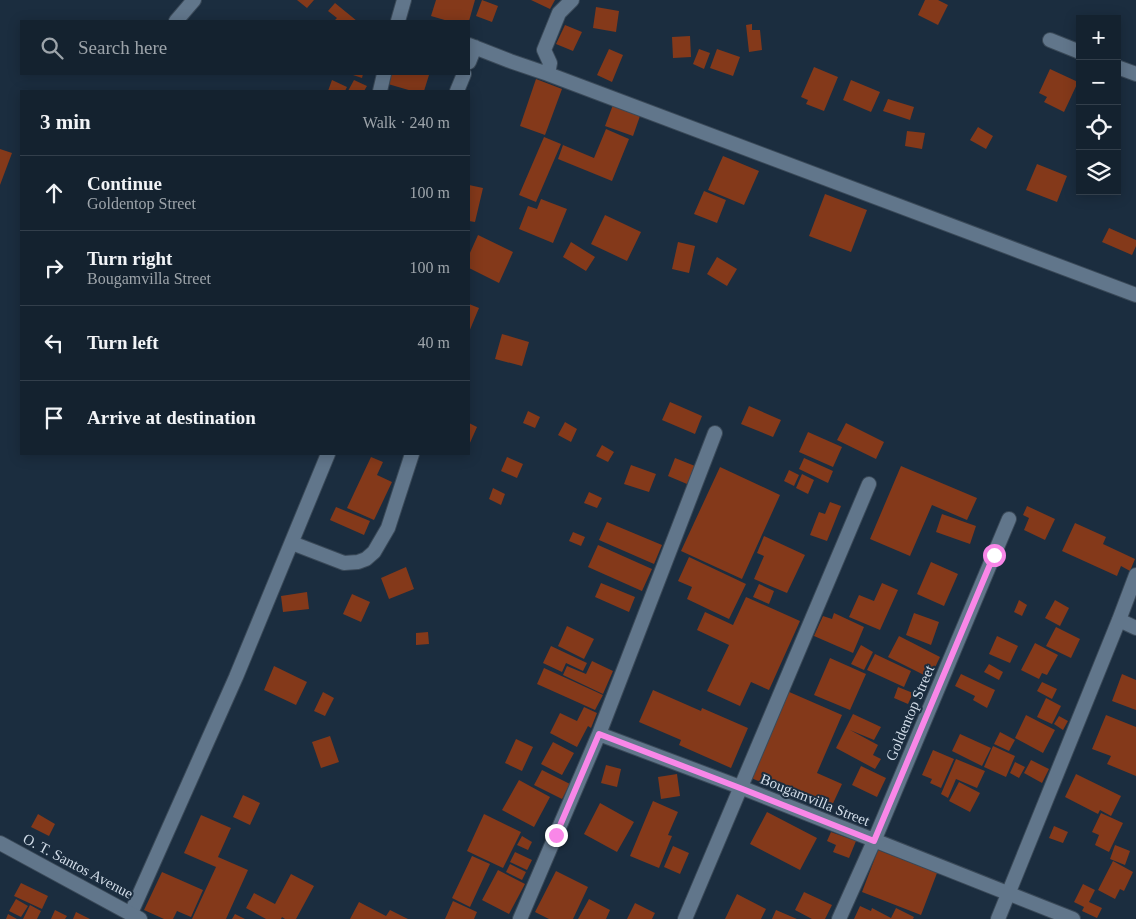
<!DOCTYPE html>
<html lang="en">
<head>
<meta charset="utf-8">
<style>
  :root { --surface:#14222f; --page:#1d2a37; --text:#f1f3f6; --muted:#9da4aa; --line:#333f4b }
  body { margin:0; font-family:Georgia,serif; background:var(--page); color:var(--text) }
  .controls { position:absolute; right:15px; top:15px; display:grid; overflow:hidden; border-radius:0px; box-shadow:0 2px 12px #0003 }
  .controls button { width:45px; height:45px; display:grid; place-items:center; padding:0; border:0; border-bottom:1px solid var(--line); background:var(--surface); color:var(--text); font:25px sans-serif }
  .stop { position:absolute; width:15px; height:15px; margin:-11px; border:4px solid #f987e8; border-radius:50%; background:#fff }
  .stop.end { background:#f987e8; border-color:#fff; box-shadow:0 1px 5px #0008 }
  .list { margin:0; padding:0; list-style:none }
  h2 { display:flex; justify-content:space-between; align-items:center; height:65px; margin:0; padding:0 20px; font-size:21px }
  h2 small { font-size:16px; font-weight:400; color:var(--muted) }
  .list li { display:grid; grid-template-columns:32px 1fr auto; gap:15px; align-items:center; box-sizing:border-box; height:75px; padding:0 20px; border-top:1px solid var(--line) }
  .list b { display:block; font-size:19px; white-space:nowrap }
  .list p { margin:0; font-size:16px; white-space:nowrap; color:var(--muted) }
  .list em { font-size:16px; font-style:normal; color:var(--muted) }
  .icon { flex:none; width:28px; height:28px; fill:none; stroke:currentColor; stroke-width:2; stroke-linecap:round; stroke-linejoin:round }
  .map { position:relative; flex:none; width:1136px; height:919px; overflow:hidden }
  .search { position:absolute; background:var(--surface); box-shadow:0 2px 12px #0003; left:20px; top:20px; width:450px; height:55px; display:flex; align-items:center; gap:12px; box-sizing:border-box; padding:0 18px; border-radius:0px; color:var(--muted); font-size:19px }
  .panel { position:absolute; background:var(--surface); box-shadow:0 2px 12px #0003; left:20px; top:90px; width:450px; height:365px; border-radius:0px }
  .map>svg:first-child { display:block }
  .building { fill:#84391a }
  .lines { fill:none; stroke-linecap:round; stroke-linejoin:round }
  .minor-casing { stroke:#3a4958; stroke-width:16 }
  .secondary-casing { stroke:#3a4958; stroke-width:16 }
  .minor { stroke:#61768b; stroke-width:14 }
  .secondary { stroke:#61768b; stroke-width:14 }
  .route { stroke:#f987e8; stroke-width:6 }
  .labels { text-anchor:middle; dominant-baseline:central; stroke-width:4; stroke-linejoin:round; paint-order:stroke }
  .street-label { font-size:15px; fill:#d1dce8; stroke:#1b2d3f }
</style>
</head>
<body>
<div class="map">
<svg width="1136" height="919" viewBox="0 0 1136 919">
  <rect width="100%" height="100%" fill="#1b2d3f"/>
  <path class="building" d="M297,0h17l-7,8z
    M436,0h39l-6,21h-21l-17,-5z
    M482,0l16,6 -6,16 -16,-6z
    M531,0h24l-5,9z
    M925,0h13l10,5 -10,20 -20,-10z
    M335,3l22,18h-23l3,-3 -9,-7z
    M596,7l23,4 -3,21 -23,-4z
    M752,24v6h8l2,20 -13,2 -3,-27z
    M565,25l17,7 -9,19 -17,-7z
    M690,36l1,21 -18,1 -1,-21z
    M609,49l14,6 -11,27 -15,-7z
    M699,49l11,4 -6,16 -11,-5z
    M717,49l23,8 -7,19 -23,-8z
    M814,67l24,10 -14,34 -18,-7 2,-4 -7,-3z
    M1050,69l28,13 -14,30 -20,-10 3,-5 -8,-4z
    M350,74h13l-1,4z
    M391,74h33l5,1 -5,16h-12l-24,-7z
    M536,79l26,10 -17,46 -25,-9z
    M332,80l15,7 -2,4h-17z
    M354,80l13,6 -3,5h-16z
    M851,80l29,12 -9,20 -28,-12z
    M888,99l26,8 -4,13 -27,-9z
    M613,105l27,11 -7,20 -28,-10z
    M978,127l15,9 -7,13 -16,-9z
    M606,129l23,10 -17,42 -54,-22 5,-14 31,13z
    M907,131l18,2 -3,16 -17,-3z
    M544,137l17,7 -25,58 -17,-7z
    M0,149l12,4 -12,32z
    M723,156l36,15 -15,34 -36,-15z
    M1037,164l30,12 -10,26 -31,-12z
    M469,185l14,3 -8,34 -6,-1z
    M704,191l22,9 -9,23 -23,-9z
    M825,194l42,16 -16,42 -42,-16z
    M541,199l26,10 -14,34 -34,-14 9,-23 9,3z
    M605,215l36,17 -14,29 -36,-17z
    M1109,228l27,12v6l-4,9 -30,-13z
    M478,235l35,17 -14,31 -30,-15v-13z
    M571,242l24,15 -9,14 -23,-14z
    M678,242l17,4 -6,27 -17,-4z
    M717,257l20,12 -10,17 -20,-12z
    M469,304l10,4 -10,24z
    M502,334l27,8 -7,24 -27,-7z
    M670,402l32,14 -7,18 -33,-14z
    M749,406l32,14 -8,17 -32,-13z
    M528,411l12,6 -5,11 -12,-5z
    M565,422l12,7 -6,13 -13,-7z
    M469,423l8,4 -8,18z
    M846,423l38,19 -8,17 -39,-19z
    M808,432l34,15 -9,20 -34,-15z
    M602,445l12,7 -6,10 -12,-6z
    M371,457l12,5 -6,13 15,7 -18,38 -27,-12z
    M507,457l16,7 -6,14 -16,-7z
    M675,458l20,8 -8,18 -19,-8z
    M804,458l29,13 -5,12 -29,-14z
    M631,465l25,9 -7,18 -25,-8z
    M901,466l76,32 -10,22 -35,-15 -22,51 -40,-17z
    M720,467l60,28 -38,84 -61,-28z
    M789,470l10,5 -5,11 -10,-5z
    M802,474l12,6 -6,14 -12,-6z
    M493,488l12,6 -4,11 -12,-6z
    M589,492l13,6 -5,10 -13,-5z
    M830,502l11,4 -14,35 -17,-6 9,-23 6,2z
    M1027,506l28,13 -10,21 -21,-10 5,-12 -6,-3z
    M336,507l34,14 -6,14 -34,-15z
    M942,514l34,12 -6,18 -34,-12z
    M607,522l55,23 -8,19 -55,-24z
    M1075,523l31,14 -3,7 32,15 -5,12 -9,-5 -4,10 -55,-25z
    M573,532l12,5 -4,9 -12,-5z
    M764,536l41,19 -18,38 -33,-14 10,-23 -7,-3z
    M598,545l54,24 -10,22 -54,-24z
    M689,557l57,27 -17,35 -42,-20 5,-12 -14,-6z
    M931,562l27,12 -14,32 -27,-12z
    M406,567l8,22 -25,10 -8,-21z
    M601,583l34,14 -6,15 -34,-15z
    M882,583l16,7 -18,40 -31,-13 10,-22 15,6z
    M759,584l15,7 -5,13 -16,-7z
    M307,592l2,17 -26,3 -2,-16z
    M352,594l18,8 -9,20 -18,-8z
    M746,597l54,24 -31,69 -18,-8 -11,24 -33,-15 22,-46 -32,-15 8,-18 28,13z
    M1019,600l8,5 -5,11 -8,-4z
    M1055,600l14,8 -9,18 -15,-8z
    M834,613l30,14 -11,26 -39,-17 9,-20 9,3z
    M914,613l25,9 -8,23 -25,-10z
    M567,626l27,13 -10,20 -26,-13z
    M1056,627l24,12 -9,19 -25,-12z
    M428,632l1,12 -13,1v-12z
    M899,636l41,21 -10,21 -42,-21z
    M997,636l21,10 -8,17 -21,-9z
    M1035,643l23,12 -11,20 -5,-2 -3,6 -18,-9z
    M861,645l12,7 -9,18 -13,-6z
    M551,646l36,17 -4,8 -17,-8 -4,9 -19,-9z
    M875,654l36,17 -7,16 -37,-17z
    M830,658l36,16 -16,36 -36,-15z
    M592,661l21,10 -10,23 -40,-19 4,-9 19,8z
    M989,664l14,8 -4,8 -15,-8z
    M274,666l33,16 -11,23 -32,-15z
    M544,668l59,27 -8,15 -58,-26z
    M961,674l34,16 -8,18 -14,-8 2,-4 -20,-10z
    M1122,674l14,6v30l-24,-9z
    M1042,682l15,7 -5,10 -15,-8z
    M898,687l15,6 -5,11 -14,-6z
    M653,690l48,21 1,-3 46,20 -17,40 -52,-23 2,-5 -42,-18z
    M787,691l55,24 -25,58 25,11 -13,28 -80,-35z
    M323,692l11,6 -9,18 -11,-5z
    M1046,698l15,8 -9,18 -15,-7z
    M584,707l13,6 -6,15 -3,-2 -11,21 -27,-14 10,-20 17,8z
    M853,714l28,13 -7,13 -24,-10 28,15 -5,10 8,4 -6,10 -39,-21z
    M1026,715l29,15 -12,23 -28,-15z
    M1106,715l30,12v49l-29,-12 4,-8 -19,-7z
    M1059,716l9,5 -5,9 -9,-6z
    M1000,732l15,8 -6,11 -15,-7z
    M960,734l31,14 -9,18 -30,-15z
    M330,736l9,26 -18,6 -9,-26z
    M516,739l17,8 -11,24 -17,-8z
    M553,742l21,11 -12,22 -21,-11z
    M993,746l22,10 -9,21 -22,-10z
    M933,750l21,9 -13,29 -11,-5 2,-4 -10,-4z
    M956,759l29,12 -8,17 -21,-9 -8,19 -7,-4z
    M1031,760l18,9 -7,14 -18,-10z
    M1015,762l10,5 -6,11 -9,-5z
    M606,765l15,4 -4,18 -16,-4z
    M861,766l25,12 -9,19 -25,-12z
    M542,770l28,14 -8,15 -28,-14z
    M677,774l3,22 -19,3 -3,-22z
    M1076,774l45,22 -10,20 -11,-6 -2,4 -33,-17z
    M519,780l31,17 -16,30 -32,-17z
    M959,782l21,11 -10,19 -21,-11z
    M243,795l17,8 -10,22 -17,-8z
    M653,801l25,11 -10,23 4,1 -13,32 -29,-12z
    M600,803l34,19 -17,30 -33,-18z
    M767,812l50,26 -17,32 -50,-26z
    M1101,813l22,10 -14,29 -14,-7 4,-10 -7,-3z
    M38,814l17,10 -6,12 -18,-9z
    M484,814l37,18 -18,36 -36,-17z
    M201,815l30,13 -13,29 30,13 -22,49h-34l24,-52 -32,-14z
    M1054,826l14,6 -5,11 -14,-5z
    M831,832l25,9 -7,17 -16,-6 3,-7 -9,-4z
    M522,836l10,6 -4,8 -11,-5z
    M1115,845l15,6 -5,14 -15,-6z
    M673,846l16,7 -9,21 -16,-7z
    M878,850l59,23 -16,42 -59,-23z
    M515,852l17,8 -5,10 -17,-8z
    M472,856l18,8 -20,43 -18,-9z
    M1113,861l20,11 -9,19 -4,-2 -5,10 -17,-9z
    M510,864l16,8 -4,8 -16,-8z
    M498,870l27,14 -16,30 -27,-14z
    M556,871l32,16 -15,32h-24l-14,-7z
    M162,872l41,18 -12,27 -14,-6 -4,8h-9l-20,-9z
    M291,874l23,12 -18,33h-11l-3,-2 -1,2h-15l-20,-11 8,-15 21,11z
    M21,883l27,13 -6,13 -28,-13z
    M1083,884l12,6 -6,12 13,6 -5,10 -15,-7 2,-4 -10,-5z
    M804,892l28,13 -7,14h-13l-17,-9z
    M737,894l29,15 -5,10h-36z
    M16,899l12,7 -7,11 -12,-6z
    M589,899l21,11 -4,9h-28z
    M453,901l24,11 -3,7h-29z
    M359,902l27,14 4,-6 18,9h-58z
    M635,903l20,10 -3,6h-25z
    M30,905l11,6 -4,8h-14z
    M860,906l11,5 1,-3 19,10 5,-10 18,9 -1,2h-59z
    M55,910l12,6 -2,3h-14z
    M776,910l21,9h-25z
    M76,912l14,7h-17z
    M8,914l9,5h-11z
    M235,914l10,5h-13z"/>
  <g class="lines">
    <g class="minor-casing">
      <path id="minor" d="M176,21l18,-21
        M398,21l6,-21
        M1050,40l30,12
        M469,45l41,16 38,13 2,-11 -6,-13 15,-37 13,-13
        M469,62l6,-15
        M1117,67l19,7
        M548,74l588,221
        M380,91l4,-17
        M457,91l7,-17
        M292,543l52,20 14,-1 8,-3 8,-7 14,-24 24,-74
        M1119,620l17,8
        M599,734l141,53 333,132
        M131,913l105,-236 92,-223
        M520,919l79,-185 116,-301
        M685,919l184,-435
        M839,919l35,-78 135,-322
        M998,919l121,-299 17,-45"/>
    </g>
    <g class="secondary-casing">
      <path id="secondary" d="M0,843l140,76"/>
    </g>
    <use href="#minor" class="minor"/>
    <use href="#secondary" class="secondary"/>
  </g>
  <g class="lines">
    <path class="route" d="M556,835l43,-101 141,54 134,53 120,-286"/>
  </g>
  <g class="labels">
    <g class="street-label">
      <text transform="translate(910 713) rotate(-67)">Goldentop Street</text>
      <text transform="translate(815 800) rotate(22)">Bougamvilla Street</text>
      <text transform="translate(78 866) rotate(28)">O. T. Santos Avenue</text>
    </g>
  </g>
</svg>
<div class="controls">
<button>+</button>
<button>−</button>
<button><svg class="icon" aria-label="locate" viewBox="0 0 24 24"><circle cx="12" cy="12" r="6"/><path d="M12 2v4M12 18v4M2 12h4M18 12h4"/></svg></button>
<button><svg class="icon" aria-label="layers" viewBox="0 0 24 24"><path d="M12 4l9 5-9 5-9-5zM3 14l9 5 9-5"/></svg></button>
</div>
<div class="stop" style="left:994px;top:555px"></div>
<div class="stop end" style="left:556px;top:835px"></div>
<div class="search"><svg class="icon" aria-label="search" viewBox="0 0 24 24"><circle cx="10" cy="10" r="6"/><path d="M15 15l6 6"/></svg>Search here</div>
<section class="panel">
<h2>3 min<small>Walk · 240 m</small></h2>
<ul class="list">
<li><svg class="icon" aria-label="ahead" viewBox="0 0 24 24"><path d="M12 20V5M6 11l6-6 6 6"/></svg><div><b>Continue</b><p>Goldentop Street</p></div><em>100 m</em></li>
<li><svg class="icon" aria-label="right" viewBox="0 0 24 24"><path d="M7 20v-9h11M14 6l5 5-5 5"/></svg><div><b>Turn right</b><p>Bougamvilla Street</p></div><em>100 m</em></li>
<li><svg class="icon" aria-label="left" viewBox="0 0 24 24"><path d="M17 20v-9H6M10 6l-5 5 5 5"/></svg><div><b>Turn left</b></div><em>40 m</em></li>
<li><svg class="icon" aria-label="arrive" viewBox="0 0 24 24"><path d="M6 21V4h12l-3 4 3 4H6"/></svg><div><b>Arrive at destination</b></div></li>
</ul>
</section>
</div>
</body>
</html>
